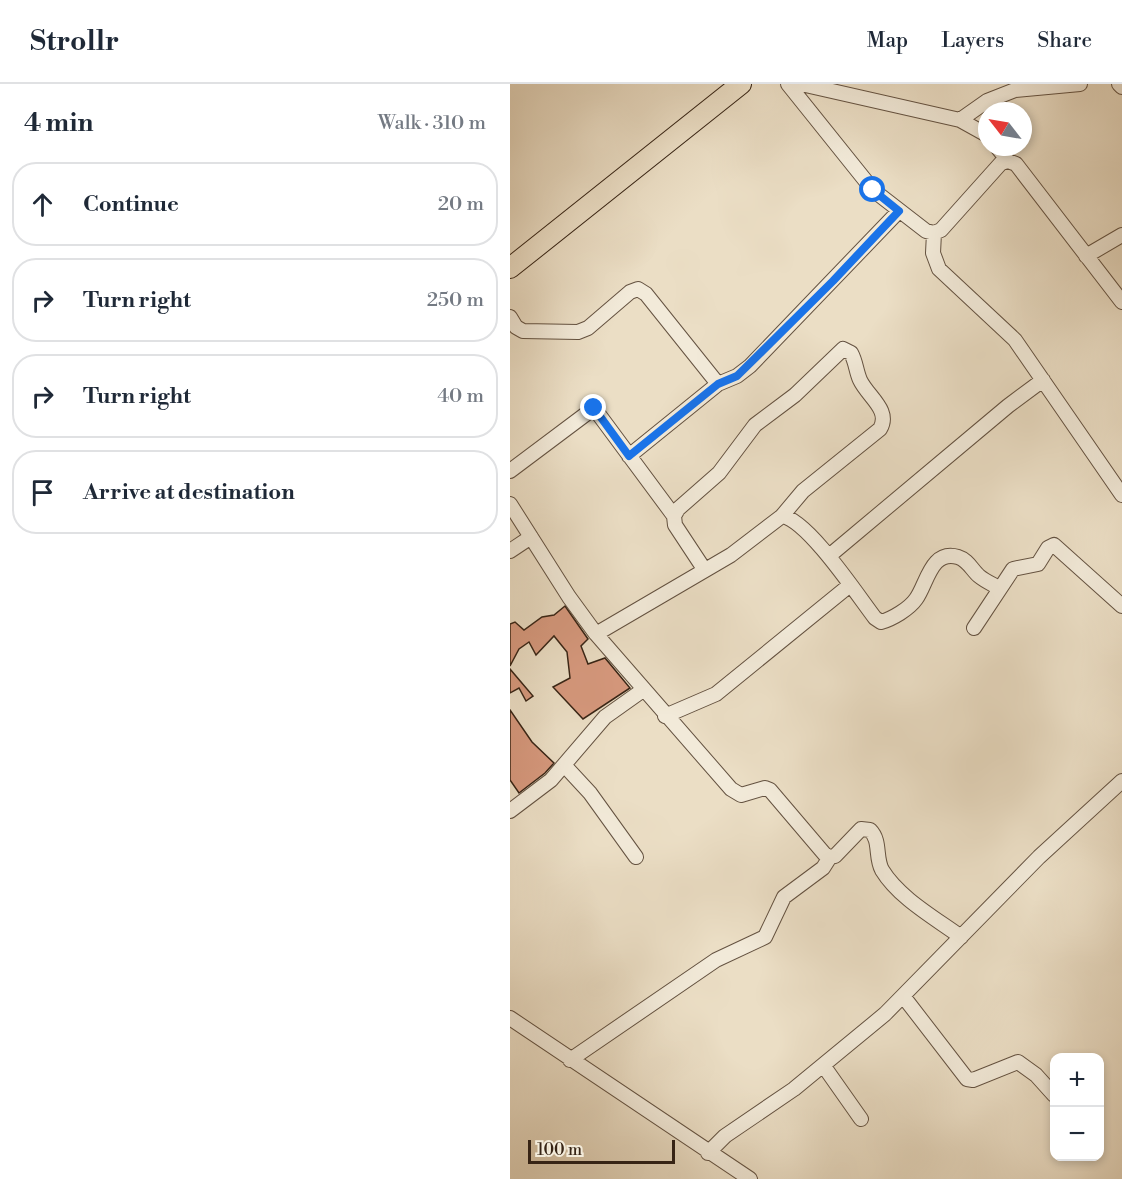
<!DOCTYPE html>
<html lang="en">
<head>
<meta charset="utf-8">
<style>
  :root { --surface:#fff; --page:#f2f2f3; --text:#1f2937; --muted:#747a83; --line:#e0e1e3 }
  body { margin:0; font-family:"Libre Bodoni",serif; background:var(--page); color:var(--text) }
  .controls { position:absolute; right:18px; bottom:18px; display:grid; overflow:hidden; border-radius:12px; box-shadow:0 3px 9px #0003 }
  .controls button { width:54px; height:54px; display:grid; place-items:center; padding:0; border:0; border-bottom:2px solid var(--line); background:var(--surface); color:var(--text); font:30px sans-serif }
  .compass { position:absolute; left:468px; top:18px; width:54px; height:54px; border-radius:50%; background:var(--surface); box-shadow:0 3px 9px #0003; rotate:301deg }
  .scale { position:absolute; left:18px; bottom:15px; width:147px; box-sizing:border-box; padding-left:6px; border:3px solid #372415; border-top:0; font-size:16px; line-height:21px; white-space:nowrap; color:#372415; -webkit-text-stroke:4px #f2ead9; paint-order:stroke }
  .stop { position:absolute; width:18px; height:18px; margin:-14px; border:4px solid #1a73e8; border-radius:50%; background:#fff }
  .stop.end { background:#1a73e8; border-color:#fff; box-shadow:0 2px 6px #0008 }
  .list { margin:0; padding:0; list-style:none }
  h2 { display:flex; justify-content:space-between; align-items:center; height:78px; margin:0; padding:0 24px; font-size:26px }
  h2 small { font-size:20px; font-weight:400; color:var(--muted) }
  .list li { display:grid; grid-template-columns:39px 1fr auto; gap:18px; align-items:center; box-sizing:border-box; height:84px; margin:0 12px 12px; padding:0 12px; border:2px solid var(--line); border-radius:24px }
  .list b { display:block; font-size:22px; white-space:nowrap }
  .list em { font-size:20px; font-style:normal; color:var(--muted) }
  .icon { flex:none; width:33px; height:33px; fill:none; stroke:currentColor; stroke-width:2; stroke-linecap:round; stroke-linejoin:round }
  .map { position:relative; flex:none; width:612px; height:1095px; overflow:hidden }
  header { display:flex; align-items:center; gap:36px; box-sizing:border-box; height:84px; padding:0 30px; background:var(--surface); border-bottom:2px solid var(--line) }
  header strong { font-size:28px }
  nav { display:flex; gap:33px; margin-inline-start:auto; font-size:21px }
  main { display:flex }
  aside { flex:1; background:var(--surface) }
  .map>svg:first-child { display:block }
  .building { fill:#d7997e; stroke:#372415; stroke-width:1.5 }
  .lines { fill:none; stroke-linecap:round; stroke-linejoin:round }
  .minor-casing { stroke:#645241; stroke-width:16 }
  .highway-casing { stroke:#372415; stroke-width:22 }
  .minor { stroke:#f2ead9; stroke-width:14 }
  .highway { stroke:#ebdec5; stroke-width:20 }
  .route { stroke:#1a73e8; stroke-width:8 }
</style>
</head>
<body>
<header>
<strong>Strollr</strong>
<nav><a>Map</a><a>Layers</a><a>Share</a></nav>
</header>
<main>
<aside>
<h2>4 min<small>Walk · 310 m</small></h2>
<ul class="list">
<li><svg class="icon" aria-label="ahead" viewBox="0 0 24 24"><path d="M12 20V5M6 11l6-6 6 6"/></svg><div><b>Continue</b></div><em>20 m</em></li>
<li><svg class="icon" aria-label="right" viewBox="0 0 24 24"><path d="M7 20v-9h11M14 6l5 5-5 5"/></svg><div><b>Turn right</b></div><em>250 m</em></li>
<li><svg class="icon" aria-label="right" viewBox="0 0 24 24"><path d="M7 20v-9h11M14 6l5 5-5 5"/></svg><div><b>Turn right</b></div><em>40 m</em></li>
<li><svg class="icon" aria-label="arrive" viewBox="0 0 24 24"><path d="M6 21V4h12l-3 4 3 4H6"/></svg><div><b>Arrive at destination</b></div></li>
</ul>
</aside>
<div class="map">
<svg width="612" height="1095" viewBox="0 0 612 1095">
  <rect width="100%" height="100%" fill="#ebdec5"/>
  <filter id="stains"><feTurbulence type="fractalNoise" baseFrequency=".00333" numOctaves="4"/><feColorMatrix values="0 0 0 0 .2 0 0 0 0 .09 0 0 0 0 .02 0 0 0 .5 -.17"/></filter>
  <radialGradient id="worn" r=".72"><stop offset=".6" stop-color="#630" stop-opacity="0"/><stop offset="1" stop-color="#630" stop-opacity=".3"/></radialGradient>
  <path class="building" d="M55,522l23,33 -7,7 7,18 17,-6 25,30 -47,31 -30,-32 17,-9 -3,-26 -13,-16 -18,19 -7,-13 -10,7 -9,17v-42l5,-2 9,8 18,-13 12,-2z
    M0,585l23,27 -7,5 -7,-13 -9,5z
    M0,626l22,32 22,21 -9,10 -26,20 -9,-13z"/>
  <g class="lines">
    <g class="minor-casing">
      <path id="minor" d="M278,0l85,106 53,41 8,2 7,-3 60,-67 7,-2 8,3 106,138
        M291,0l159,36 27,15
        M609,0l3,3
        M450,36l27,-19 28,-11 65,-6
        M487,63l11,14
        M424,149l-1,20 6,16 76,71 107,155
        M576,172l36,-21
        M0,233l6,10 7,4 55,1 10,-4 42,-36 8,-3 8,5 72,90
        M119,372l89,-72 19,-8 13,-10 149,-155
        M0,387l84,-63 80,108
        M0,420l59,93 27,37 135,155 10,6 24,-7 5,2 57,67 8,-1 26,-27 9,1c11,11 5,27 12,40 17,28 53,48 79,67
        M0,467l21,-14
        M319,472l179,-150 35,-26
        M194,485l-29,-44 -1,-9 4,-7 41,-36 36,-48 40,-30 48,-46 8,4c5,9 5,18 9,27 8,17 31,30 20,49l-77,62 -21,25
        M464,544l39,-59 25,-5 10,-16 6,-3 68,61
        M86,550l135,-79 51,-39c26,4 76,80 93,102l6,4c11,-3 28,-13 35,-23 11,-15 15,-50 42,-42 10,3 14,13 21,19 6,5 13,8 20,12
        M155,632l51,-22 134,-109
        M55,682l25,27 46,64
        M0,727l41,-31 54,-63 38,-27
        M393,912l64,83 6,1 45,-18 18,13 18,20
        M0,934l240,161
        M60,976l146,-100 49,-23 19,-40 39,-29 7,-11
        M313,981l38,54
        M198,1069l17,-17 69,-47 91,-75 154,-157 83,-76"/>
    </g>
    <g class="highway-casing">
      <path id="highway" d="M0,184l231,-184"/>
    </g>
    <use href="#minor" class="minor"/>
    <use href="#highway" class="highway"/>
  </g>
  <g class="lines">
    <path class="route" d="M84,324l35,48 89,-72 19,-8 96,-95 66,-70 -26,-21"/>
  </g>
  <rect width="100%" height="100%" filter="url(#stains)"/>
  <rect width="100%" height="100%" fill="url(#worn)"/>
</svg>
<div class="controls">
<button>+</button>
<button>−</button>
</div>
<svg class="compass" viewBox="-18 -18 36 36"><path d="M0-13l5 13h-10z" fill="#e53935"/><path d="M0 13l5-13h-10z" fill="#747a83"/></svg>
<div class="scale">100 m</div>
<div class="stop" style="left:363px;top:106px"></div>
<div class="stop end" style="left:84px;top:324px"></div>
</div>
</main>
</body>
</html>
